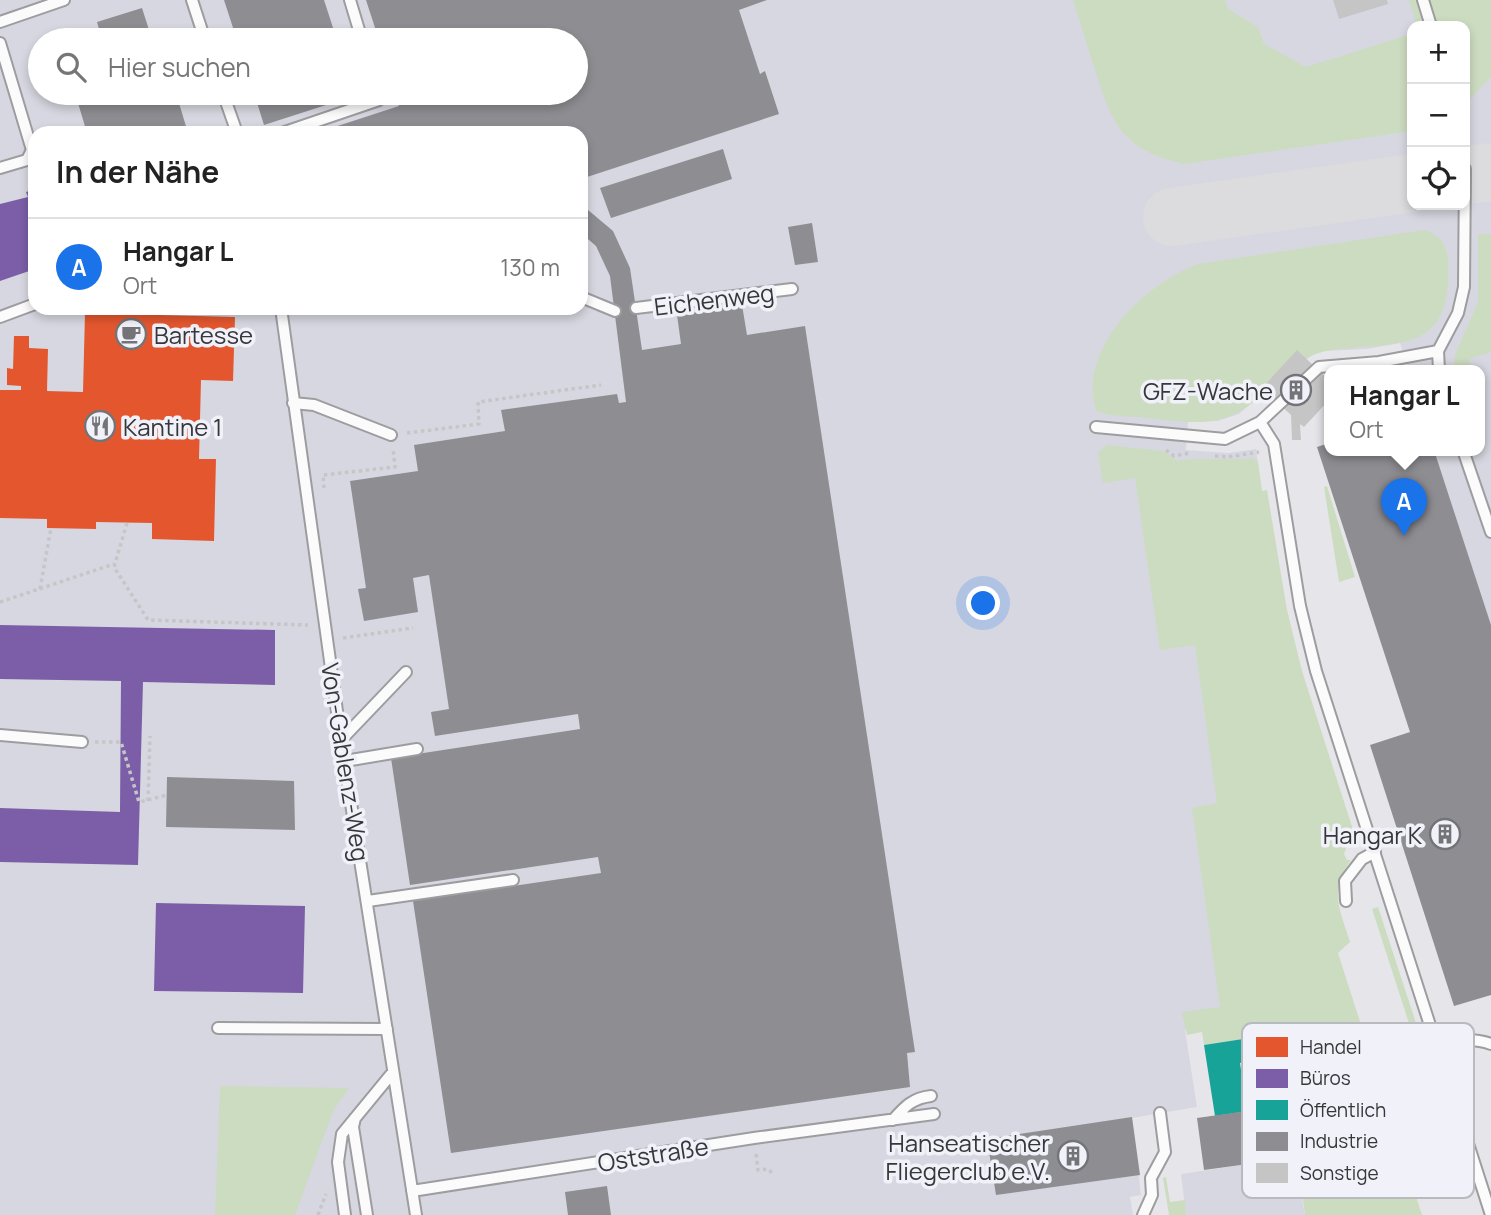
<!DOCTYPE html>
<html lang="de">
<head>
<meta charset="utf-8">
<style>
  :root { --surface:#fff; --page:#f2f2f2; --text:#222; --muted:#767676; --line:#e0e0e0; --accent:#1a73e8 }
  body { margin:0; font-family:Manrope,sans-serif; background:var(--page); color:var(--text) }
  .controls { position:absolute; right:21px; top:21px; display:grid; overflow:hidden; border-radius:14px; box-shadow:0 4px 10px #0003 }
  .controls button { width:63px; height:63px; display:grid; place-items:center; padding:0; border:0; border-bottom:2px solid var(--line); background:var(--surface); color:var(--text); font:35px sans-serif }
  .you { position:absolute; left:984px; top:604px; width:24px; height:24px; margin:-18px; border:5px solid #fff; border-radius:50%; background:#1a73e8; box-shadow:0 0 0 10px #1a73e833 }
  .badge { display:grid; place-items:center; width:46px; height:46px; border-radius:50%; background:var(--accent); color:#fff; font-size:23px; font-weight:700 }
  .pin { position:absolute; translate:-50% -58px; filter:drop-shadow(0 2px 4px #0008) }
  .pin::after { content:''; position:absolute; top:37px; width:24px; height:21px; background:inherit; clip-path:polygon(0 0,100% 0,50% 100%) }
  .popup { position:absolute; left:1324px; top:365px; width:161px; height:91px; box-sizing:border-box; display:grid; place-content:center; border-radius:14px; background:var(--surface); filter:drop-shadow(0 2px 5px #0005); font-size:23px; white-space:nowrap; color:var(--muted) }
  .popup b { font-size:26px; color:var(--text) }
  .popup::after { content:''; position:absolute; left:50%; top:100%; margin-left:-14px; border:14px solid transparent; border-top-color:var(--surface) }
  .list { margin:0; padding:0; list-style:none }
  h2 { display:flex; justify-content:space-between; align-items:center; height:91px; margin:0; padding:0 28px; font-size:30px }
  h2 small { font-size:23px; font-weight:400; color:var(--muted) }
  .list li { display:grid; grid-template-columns:46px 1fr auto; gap:21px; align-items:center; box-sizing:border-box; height:98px; padding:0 28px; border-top:2px solid var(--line) }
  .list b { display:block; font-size:26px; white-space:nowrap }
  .list p { margin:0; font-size:23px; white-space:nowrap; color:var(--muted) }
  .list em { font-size:23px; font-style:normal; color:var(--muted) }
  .icon { flex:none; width:38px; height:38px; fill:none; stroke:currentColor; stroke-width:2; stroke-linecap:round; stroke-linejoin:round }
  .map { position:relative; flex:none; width:1491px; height:1215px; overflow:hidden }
  .search { position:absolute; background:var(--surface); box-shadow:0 4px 10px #0003; left:28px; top:28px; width:560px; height:77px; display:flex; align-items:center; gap:18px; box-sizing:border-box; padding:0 24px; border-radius:38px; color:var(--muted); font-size:26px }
  .panel { position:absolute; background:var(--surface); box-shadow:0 4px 10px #0003; left:28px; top:126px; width:560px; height:189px; border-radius:21px }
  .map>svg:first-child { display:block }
  .built { fill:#d7d7e1; fill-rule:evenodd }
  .green { fill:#ccdcc0 }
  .shops { fill:#e4572e }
  .offices { fill:#7b5ea7 }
  .public { fill:#17a398; fill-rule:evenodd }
  .industry { fill:#8d8d92 }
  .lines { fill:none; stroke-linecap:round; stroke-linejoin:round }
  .taxiway { stroke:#dcdcde; stroke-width:58 }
  .building { fill:#c6c5c6 }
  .lane-casing { stroke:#9d9da0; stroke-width:14 }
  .path { stroke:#c6c6c8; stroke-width:3.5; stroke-dasharray:3.5 3.5; stroke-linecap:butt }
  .lane { stroke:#fbfbfc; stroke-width:10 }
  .labels { text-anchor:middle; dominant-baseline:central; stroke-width:7; stroke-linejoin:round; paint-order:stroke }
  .street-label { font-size:24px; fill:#37373a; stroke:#f1f1fa }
  .poi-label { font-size:24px; fill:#37373a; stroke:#f1f1fa; text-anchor:end }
  .key { fill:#f1f1fa; stroke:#b9b9c0; stroke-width:2 }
  .key-label { font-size:19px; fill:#37373a }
</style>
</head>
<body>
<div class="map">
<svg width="1491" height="1215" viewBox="0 0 1491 1215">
  <rect width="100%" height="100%" fill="#e6e6ea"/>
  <path class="built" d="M0,0h1491v625l-57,-175h45v-80h-70l-9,-27 -33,6 -43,2 -11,4 -51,33 3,3 -26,23 -21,7 -30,1 -2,28 42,3 28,-4 6,42 27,525 -104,14 12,77 -65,11 9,77 -11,2 3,18h-1133zM1412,26h53v179h-53zM40,40h536v53h-536zM35,133h546v175h-546z
    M1295,1157l10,58h-119l-5,-41z"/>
  <path class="green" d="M1073,0h152l3,9 30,18 6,17 42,23 105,-33 1,97 -228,33c-59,-14 -71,-36 -88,-91 -8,-24 -15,-49 -23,-73z
    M1409,0h82v77l-26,27v-78h-48z
    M1424,230c19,6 24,17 24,36 4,96 -62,73 -126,86 -16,3 -44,26 -60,36l3,3c-39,42 -75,31 -126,26 -13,-1 -32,0 -43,-7 -19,-62 50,-127 102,-146z
    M1478,234h13v118l-22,7 3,11h-18l1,-15 23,-53z
    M1107,445l56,6 14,10c25,-5 50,0 76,-3l5,4 4,29 5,-1 20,120 15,61 54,168 -6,-1 -6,16 3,6h4c-22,31 -12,47 -1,82l-12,11 84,262h-117l-15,-110 6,-2 -14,-80 -14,3 1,9 -65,10 -2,-13 -15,3 -5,-23 38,-5 -28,-199 25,-5 -22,-158 -35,5 -25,-172 -32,5 -5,-30z
    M1327,486l28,91 -16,5 -15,-95z
    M1378,907l42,128 -4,10 -44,-136z
    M1419,1059l10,5 8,24 -7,2 -7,-22 -15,5v-8z
    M220,1086l129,2 -16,23 -38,104h-80z
    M1439,1096l26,80 -7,2 -25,-80z
    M1166,1177l4,25 15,-2 1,15h-17l-6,-37z"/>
  <path class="shops" d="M85,313l150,4 -2,64 -32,-1 -2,79h17l-2,82 -62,-2v-16l-56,-1v7l-49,-1v-9l-47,-1v-128h21v-4l-14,-1v-17l6,1 1,-33h15v12l19,1 -1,42 36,1z"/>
  <path class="offices" d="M35,189v80l-35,12v-77l28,-7 -2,-5z
    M0,625l275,5v55l-132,-3 -5,183 -138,-3v-54l120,4 1,-131 -121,-2z
    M156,903l149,3 -2,87 -149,-2z"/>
  <path class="public" d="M1282,1023l14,81 -81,12 -11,-71 65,-10 -1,-10zM1270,1059l4,27 -30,4 -4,-27z"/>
  <path class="industry" d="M224,0h100l13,40h-100z
    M366,0h401l-28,10 21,64 5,-3 14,43 -198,65v-46h-265l83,-27 -4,-13h181v-53h-197z
    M142,8l8,25 6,-2 3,9h-57l-5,-18z
    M75,93h101l12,40h-101z
    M254,93h99l1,3 -90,29z
    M723,149l9,30 -121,39 -11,-30z
    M581,204l32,27 17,37 12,82 39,-6 -4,-29 65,-10 5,30 58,-9 110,726 -8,1 3,34 -459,66 -38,-252 188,-28 -3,-16 -188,28 -19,-127 189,-29 -2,-15 -143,22 -4,-24 18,-3 -20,-134 -16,3 5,34 -54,9 -6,-32 8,-1 -16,-107 68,-10 -4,-26 91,-14 -4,-21 116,-16 2,9 7,-1 -16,-126 -14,-30 -15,-13z
    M812,223l6,39 -23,3 -7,-38z
    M1329,443v7h105l57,175v370l-37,11 -84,-261 40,-13 -93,-285z
    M167,777l127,4 1,49 -129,-3z
    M1290,1105l9,52 -95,13 -7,-52z
    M1132,1117l8,58 -144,20 -9,-56z
    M607,1186l4,29h-43l-3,-23z"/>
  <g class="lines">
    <path class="taxiway" d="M1465,175l26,-3
      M1172,217l240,-34"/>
  </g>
  <path class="building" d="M1333,0h54l1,4 -49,15z
    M1297,350l32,30v20l-25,27 -4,-3 1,16h-9l-1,-25 -29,-27z"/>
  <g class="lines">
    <g class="lane-casing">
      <path id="lane" d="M192,0l13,40
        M350,0l12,40
        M1423,0l8,26
        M0,22l64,-22
        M0,43l32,107 -5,10 -27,8
        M223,93l14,40
        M282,133l97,-33 -2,-7
        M581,297l34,14
        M281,308l60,432 75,475
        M636,308l156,-19
        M0,317l35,-13
        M1438,351l1,19
        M293,403l21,2 77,30
        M1260,422l14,22 26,162 16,65 175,544
        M1096,427l129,12 35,-17 59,-55 60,-5 59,-11 20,-38 6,-26 1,-118
        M1463,450l28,82
        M0,735l82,7
        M341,740l65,-68
        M345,761l72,-12
        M368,901l145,-21
        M1346,901l-1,-20 17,-22 13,-7
        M218,1028l169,1
        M1396,1058c30,-9 64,-26 95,-14
        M355,1118l-2,9 14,88
        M893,1120c12,-14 20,-22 38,-24
        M412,1191l342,-53 180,-24
        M345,1215l-7,-53 4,-28 51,-62
        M1143,1215l9,-20 -1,-17 14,-26 -5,-39"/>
    </g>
    <path class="path" d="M407,433l72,-9 -1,-22 123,-17
      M1166,450l8,6 16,-3
      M1215,456l13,1 31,-5
      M324,488l-1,-13 72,-8 -2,-19
      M127,523l-13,44 34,53 160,5
      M40,589l11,-61
      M0,602l114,-38
      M343,638l70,-10
      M95,742h26l18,60 28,-7
      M148,801l2,-65
      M756,1154l2,16 10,-1 6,6
      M318,1215l8,-21"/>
    <use href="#lane" class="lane"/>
  </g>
  <defs>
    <g id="cafe-ring" transform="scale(1.575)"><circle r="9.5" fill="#f1f1fa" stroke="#747478" stroke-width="1.5"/><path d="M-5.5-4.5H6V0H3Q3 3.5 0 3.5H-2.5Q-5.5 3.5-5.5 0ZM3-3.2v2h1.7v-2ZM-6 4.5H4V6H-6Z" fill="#747478"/></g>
    <g id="building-ring" transform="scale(1.575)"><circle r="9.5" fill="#f1f1fa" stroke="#747478" stroke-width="1.5"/><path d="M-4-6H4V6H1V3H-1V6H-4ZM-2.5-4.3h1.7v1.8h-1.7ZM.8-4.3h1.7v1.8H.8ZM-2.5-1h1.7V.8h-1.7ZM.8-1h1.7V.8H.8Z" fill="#747478"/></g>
    <g id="restaurant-ring" transform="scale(1.575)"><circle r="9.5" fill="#f1f1fa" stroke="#747478" stroke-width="1.5"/><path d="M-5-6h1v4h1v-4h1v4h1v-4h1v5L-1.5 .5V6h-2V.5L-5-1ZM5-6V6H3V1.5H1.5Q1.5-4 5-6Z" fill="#747478"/></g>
  </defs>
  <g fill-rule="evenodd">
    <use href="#cafe-ring" x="131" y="334"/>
    <use href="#building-ring" x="1296" y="390"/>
    <use href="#restaurant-ring" x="100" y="426"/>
    <use href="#building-ring" x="1445" y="834"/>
    <use href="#building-ring" x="1073" y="1156"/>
  </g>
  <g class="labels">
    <g class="street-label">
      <text transform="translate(714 299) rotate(-7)">Eichenweg</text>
      <text transform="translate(346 762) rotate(81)">Von-Gablenz-Weg</text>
      <text transform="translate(653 1154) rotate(-9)">Oststraße</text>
    </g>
    <g class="poi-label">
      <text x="154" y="334" text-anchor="start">Bartesse</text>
      <text x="1273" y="390">GFZ-Wache</text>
      <text x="123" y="426" text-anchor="start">Kantine 1</text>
      <text x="1422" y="834">Hangar K</text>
      <text x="1050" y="1142">Hanseatischer<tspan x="1050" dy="28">Fliegerclub e.V.</tspan></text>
    </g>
  </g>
  <rect x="1242" y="1023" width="232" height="175" rx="10" class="key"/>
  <rect x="1256" y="1037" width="32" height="20" fill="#e4572e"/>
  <rect x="1256" y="1069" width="32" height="19" fill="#7b5ea7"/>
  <rect x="1256" y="1100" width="32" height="20" fill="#17a398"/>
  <rect x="1256" y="1132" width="32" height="19" fill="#8d8d92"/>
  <rect x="1256" y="1163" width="32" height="20" fill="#c6c5c6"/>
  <g class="key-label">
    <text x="1300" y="1054">Handel</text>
    <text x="1300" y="1085">Büros</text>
    <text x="1300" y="1117">Öffentlich</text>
    <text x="1300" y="1148">Industrie</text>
    <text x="1300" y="1180">Sonstige</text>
  </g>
</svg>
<div class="controls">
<button>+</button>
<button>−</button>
<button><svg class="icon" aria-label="locate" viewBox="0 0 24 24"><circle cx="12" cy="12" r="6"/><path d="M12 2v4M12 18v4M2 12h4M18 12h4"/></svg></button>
</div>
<div class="you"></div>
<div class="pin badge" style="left:1404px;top:536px">A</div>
<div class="popup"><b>Hangar L</b>Ort</div>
<div class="search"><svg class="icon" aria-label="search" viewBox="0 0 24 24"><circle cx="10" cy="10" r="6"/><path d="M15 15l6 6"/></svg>Hier suchen</div>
<section class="panel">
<h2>In der Nähe<small></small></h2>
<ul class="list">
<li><span class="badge">A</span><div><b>Hangar L</b><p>Ort</p></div><em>130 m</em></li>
</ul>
</section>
</div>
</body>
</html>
